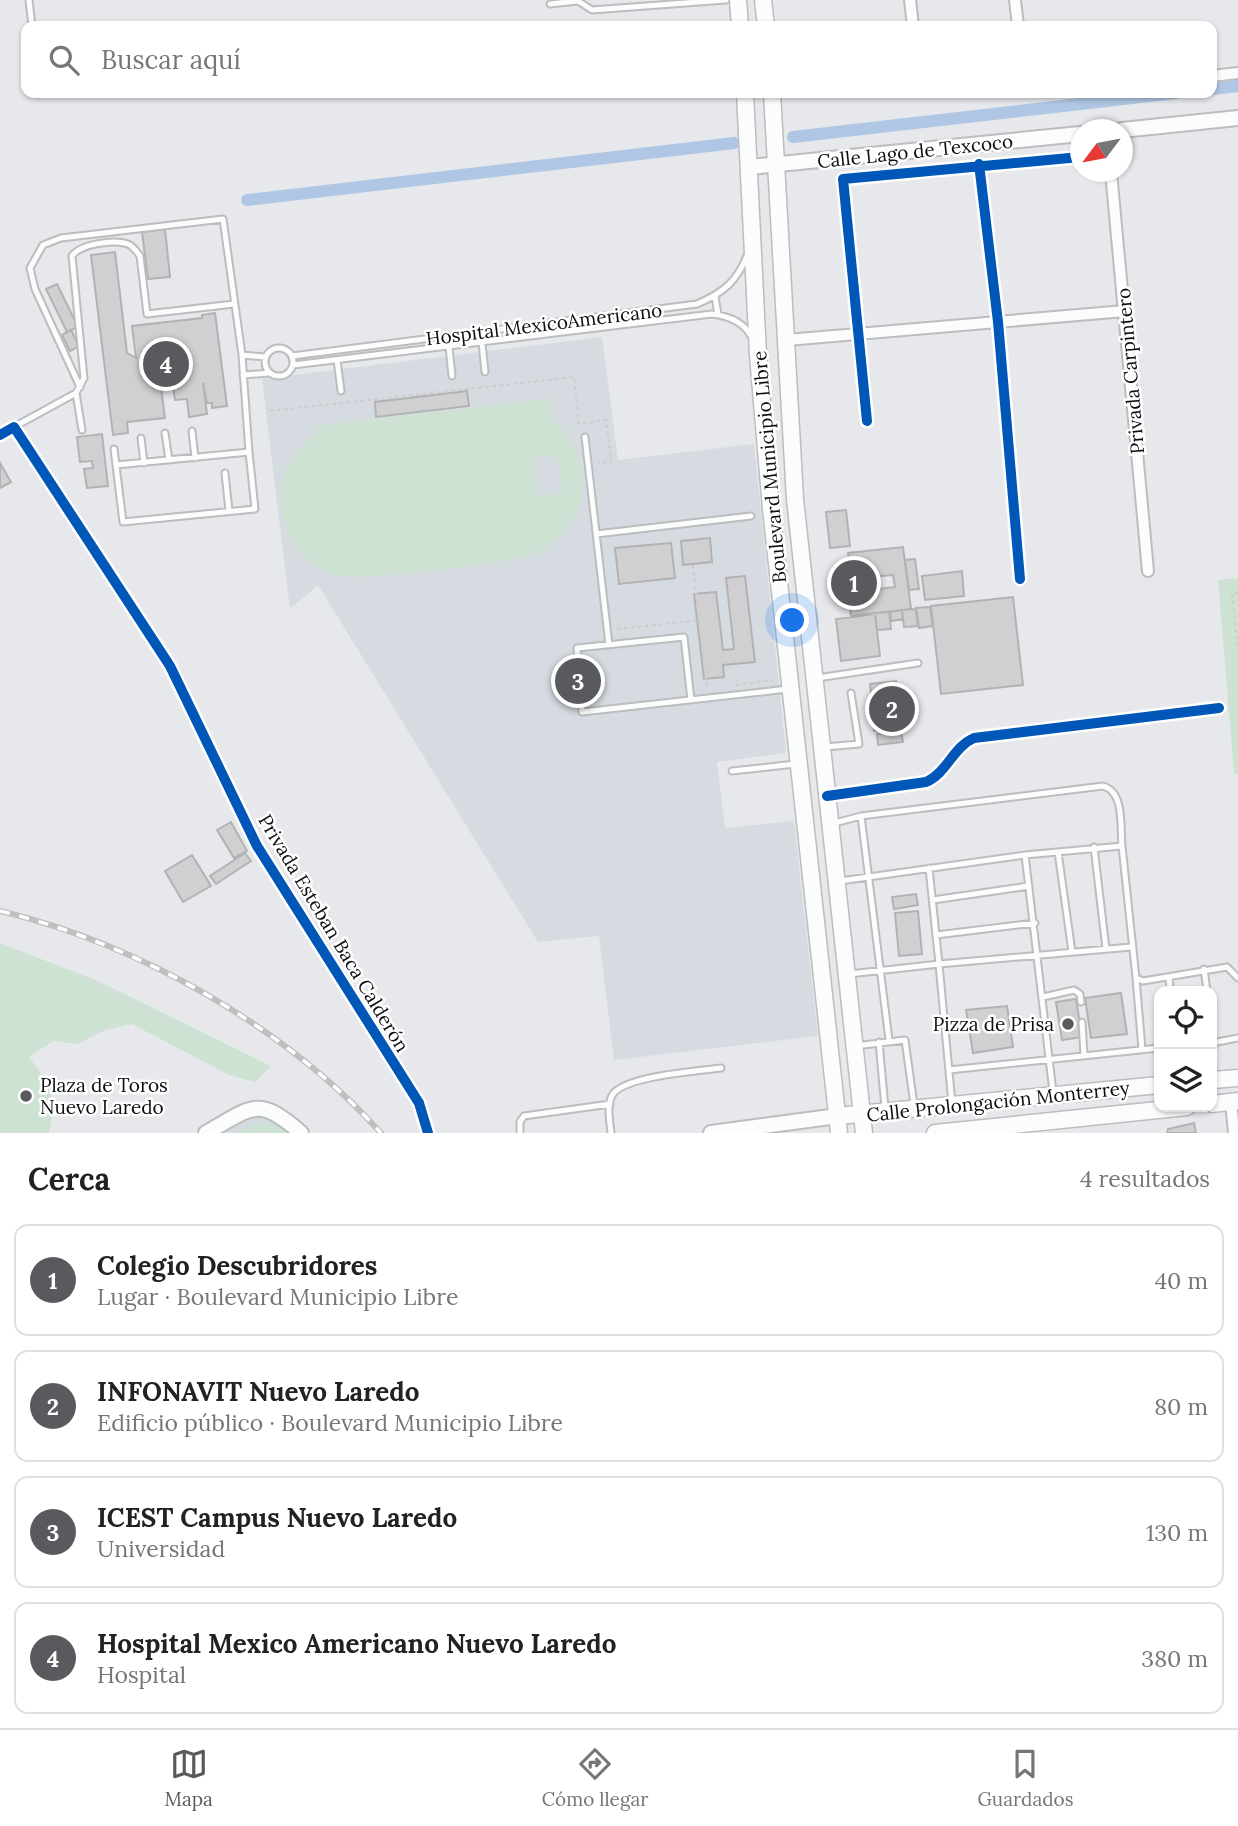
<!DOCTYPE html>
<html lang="es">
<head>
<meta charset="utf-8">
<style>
  :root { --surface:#fff; --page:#f6f6f6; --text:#222; --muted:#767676; --line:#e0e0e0; --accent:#595a5d }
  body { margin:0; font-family:Lora,serif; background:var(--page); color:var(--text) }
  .controls { position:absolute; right:21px; bottom:21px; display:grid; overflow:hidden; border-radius:14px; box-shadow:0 2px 5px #0004 }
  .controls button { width:63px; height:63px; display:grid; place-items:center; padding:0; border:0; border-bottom:2px solid var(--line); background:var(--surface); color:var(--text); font:35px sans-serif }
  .compass { position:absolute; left:1070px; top:119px; width:63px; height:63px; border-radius:50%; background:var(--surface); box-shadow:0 2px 5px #0004; rotate:238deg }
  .you { position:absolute; left:793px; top:621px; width:24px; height:24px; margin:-18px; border:5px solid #fff; border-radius:50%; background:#1a73e8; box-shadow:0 0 0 10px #1a73e833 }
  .badge { display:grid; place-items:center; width:46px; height:46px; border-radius:50%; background:var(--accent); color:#fff; font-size:23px; font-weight:700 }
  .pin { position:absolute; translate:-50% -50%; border:4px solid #fff; box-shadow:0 2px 7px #0006 }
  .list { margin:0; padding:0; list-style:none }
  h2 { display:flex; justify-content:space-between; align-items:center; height:91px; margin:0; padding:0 28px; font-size:30px }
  h2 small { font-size:23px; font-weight:400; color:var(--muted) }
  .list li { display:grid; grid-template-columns:46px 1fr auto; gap:21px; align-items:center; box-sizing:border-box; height:112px; margin:0 14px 14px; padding:0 14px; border:2px solid var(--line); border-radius:14px }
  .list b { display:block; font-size:26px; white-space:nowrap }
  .list p { margin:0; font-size:23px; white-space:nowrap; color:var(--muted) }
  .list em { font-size:23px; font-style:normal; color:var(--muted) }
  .icon { flex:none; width:38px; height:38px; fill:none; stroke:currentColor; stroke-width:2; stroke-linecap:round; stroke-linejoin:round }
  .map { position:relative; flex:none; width:1238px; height:1133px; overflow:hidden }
  .search { position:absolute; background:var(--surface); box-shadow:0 2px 5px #0004; left:21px; right:21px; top:21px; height:77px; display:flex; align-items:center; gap:18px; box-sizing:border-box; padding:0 24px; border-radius:14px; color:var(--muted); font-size:26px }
  .sheet { height:595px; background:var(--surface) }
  nav { display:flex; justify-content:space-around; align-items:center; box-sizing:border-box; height:98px; border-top:2px solid var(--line); background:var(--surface); font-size:19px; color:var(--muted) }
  nav a { display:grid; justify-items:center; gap:4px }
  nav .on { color:var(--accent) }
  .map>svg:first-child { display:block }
  .built { fill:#d6dbe2 }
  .green { fill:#cee2d3; fill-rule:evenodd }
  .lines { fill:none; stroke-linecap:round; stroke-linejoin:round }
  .canal { stroke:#afc7e4; stroke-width:12 }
  .building { fill:#d0d0d2; stroke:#b2b2b3; stroke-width:2; fill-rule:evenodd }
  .service-casing { stroke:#bbbdbe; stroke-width:9 }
  .minor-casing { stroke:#bbbdbe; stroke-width:14 }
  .tertiary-casing { stroke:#bbbdbe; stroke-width:18 }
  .secondary-casing { stroke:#bbbdbe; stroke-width:19 }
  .path { stroke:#cccccd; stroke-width:2; stroke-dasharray:3.5 3.5; stroke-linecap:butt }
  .service { stroke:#fbfcfc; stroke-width:5 }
  .minor { stroke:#fbfcfc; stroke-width:10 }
  .tertiary { stroke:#fbfcfc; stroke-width:14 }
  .secondary { stroke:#fbfcfc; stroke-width:16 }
  .rail-casing { stroke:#bfbfc0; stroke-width:6 }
  .rail { stroke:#fff; stroke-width:3.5; stroke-dasharray:10; stroke-linecap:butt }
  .cycleway-casing { stroke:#fff; stroke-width:15 }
  .cycleway { stroke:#0057b8; stroke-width:10 }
  .poi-dot { fill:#595a5d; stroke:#fff; stroke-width:2.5 }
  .labels { text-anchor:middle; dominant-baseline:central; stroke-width:5; stroke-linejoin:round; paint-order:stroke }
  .street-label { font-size:19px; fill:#0d0e10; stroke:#fff }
  .poi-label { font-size:19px; fill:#0d0e10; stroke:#fff; text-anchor:end }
</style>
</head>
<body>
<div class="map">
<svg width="1238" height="1133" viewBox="0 0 1238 1133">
  <rect width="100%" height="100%" fill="#e6e8eb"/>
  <path class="built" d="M602,337l16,123 136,-16 32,309 -69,9 8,66 69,-7 24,215 -204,24 -15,-124 -61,6 -220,-357 -28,24 -28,-230z
    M265,1104l32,29h-83z"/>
  <path class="green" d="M550,398c1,6 0,15 3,21 1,4 7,7 10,11 14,19 23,41 19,65 -4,23 -22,48 -44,57 -27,12 -166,28 -196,24 -46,-6 -71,-62 -58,-103 6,-17 20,-29 34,-41l-1,-6zM557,455l6,38 -24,4 -6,-39z
    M1238,578v196h-4l-16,-194z
    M0,943l98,38 173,85 -16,16 -26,-7 -97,-51 -27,6 -27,14 -25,-3 -24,16c22,30 28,39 20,76h-49z
    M274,1122l13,11h-49l13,-8z"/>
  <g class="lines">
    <path class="canal" d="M1212,89l26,-3
      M793,137l383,-44
      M247,200l487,-57"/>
  </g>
  <path class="building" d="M165,229l5,48 -22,2 -6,-47z
    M115,252l12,101 9,5 -4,-32 70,-8v-3l13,-2 12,93 -15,2v-5h-5l-4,-20 4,31 -18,3 -2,-18 -12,1 -2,-14 -12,2 4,30 -38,4 1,11 -15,2 -22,-180z
    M57,284l21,43 -11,5 -21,-43z
    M71,330l8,16 -9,5 -8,-16z
    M467,391l2,15 -93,11 -1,-15z
    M102,434l6,52 -21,2 -3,-19 9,-1 -1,-7 -12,1 -3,-25z
    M0,463l11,19 -11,6z
    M846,510l4,36 -20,2 -4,-36z
    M710,538l2,24 -29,3 -2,-24z
    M671,543l4,35 -56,6 -4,-36z
    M903,547l8,62 -60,7 -6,-50h5l-2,-13zM893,575l2,12 -33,4 -1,-13z
    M915,559l4,30 -10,1 -4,-30z
    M962,571l2,25 -39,4 -3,-24z
    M745,576l10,86 -32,3 1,12 -20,2 -10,-85 22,-2 7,58 11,-1 -8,-71z
    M1013,597l10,88 -82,9 -10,-88z
    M930,607l3,19 -14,2 -3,-20z
    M916,609l2,17 -14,1 -2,-17z
    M902,610l1,9 -12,2 -1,-9z
    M889,612l2,17 -14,1 -2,-17z
    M875,614l5,42 -39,5 -5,-42z
    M896,681l5,47 -27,3 -1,-13 12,-2 -1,-15 -12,1 -2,-18z
    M901,732l2,10 -25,3 -1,-11z
    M231,822l16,29 -13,7 -17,-28z
    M245,853l6,8 -35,23 -6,-8z
    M192,855l19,31 -28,16 -18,-31z
    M916,894l2,11 -24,4 -2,-12z
    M918,911l4,43 -23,2 -4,-43z
    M1121,993l6,41 -36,4 -6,-40z
    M1076,999l6,38 -20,3 -6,-38z
    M1007,1006l6,41 -40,6 -7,-43z
    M1194,1123l2,10h-29l1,-4z"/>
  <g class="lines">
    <g class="service-casing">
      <path id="service" d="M29,0l3,26
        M550,4l28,-3 14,9 134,-10
        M39,93v1
        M715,296l3,19
        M482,343l3,29
        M449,347l3,29
        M265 362a14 14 0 1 1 28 0a14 14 0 1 1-28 0Z
        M242,355l24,2
        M292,356l405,-52c26,-11 41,-23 51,-51
        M337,360l4,31
        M293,365l419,-51c16,2 31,7 39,22
        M243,375l26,-2
        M80,387l-45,-98 -5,-21 13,-23 18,-7 162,-19 19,136 7,97 -133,13
        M76,393l6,37
        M14,427l62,-34 8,-15 -12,-122c8,-12 42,-17 56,-12 5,2 9,8 12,12l7,58 87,-10
        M192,431l3,27
        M165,433l4,27
        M585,437l24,208
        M141,438l3,25
        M114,449l9,73 132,-13 -6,-57
        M225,473l4,38
        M596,534l155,-18
        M817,678l101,-15
        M691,700l-7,-63 -107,11 5,64 206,-23
        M825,747l34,-3 -8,-51
        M732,771l63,-7
        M861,816l28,224
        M831,824l30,-8 242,-30c22,6 17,41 19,60
        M1094,847l12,102
        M1058,852l14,100
        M1025,855l28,237
        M929,868l10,96 192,-17
        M840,881l185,-26 97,-9 14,132 7,3 84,-14 11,11
        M933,900l96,-14
        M936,935l99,-12
        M1204,969l3,22
        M849,974l90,-10 13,140
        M1169,977l1,14
        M1136,978l6,71
        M1043,997l31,-7 6,4 1,8
        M1082,1022l2,33
        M879,1042l6,66
        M1212,1043l26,-5
        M855,1046l50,-6 9,65
        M1212,1056l1,21
        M949,1070l210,-22
        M520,1133v-11l4,-6 86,-12
        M611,1133c-1,-11 -5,-29 2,-39 13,-18 85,-23 108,-26"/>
    </g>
    <g class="minor-casing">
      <path id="minor" d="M910,0l3,26
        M1015,0l3,26
        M1212,76l26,-3
        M979,164l19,158 22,257
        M1111,172l37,399
        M787,340l338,-29
        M867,421l-24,-242 237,-22
        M0,435l14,-8 156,239 87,180 162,257 9,30
        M827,796l99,-14c21,-9 27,-35 48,-44l245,-30
        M1231,1102l3,31"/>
    </g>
    <g class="tertiary-casing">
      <path id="tertiary" d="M1122,130l116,-12
        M750,167l330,-33
        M206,1133c46,-26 52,-38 95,0
        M711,1133l127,-17"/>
    </g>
    <g class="secondary-casing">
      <path id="secondary" d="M738,0l2,26
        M763,0l3,26
        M745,93l13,262 13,154 68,624
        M772,93l23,406 69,634
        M1212,1080l26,-2
        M1212,1104l26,-3
        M838,1116l321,-31
        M935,1133l252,-26"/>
    </g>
    <path class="path" d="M270,411l304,-34 5,47 27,-4 5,42 -13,1
      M693,565l14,124
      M1238,593h-6l6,58
      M617,629l82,-9
      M736,685l37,-5"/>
    <use href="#service" class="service"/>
    <use href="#minor" class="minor"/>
    <use href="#tertiary" class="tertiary"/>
    <use href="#secondary" class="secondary"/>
    <g class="rail-casing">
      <path id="rail" d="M0,911c138,33 286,116 381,222"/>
    </g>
    <use href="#rail" class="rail"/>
    <g class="cycleway-casing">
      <path id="cycleway" d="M979,164l19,158 22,257
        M867,421l-24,-242 237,-22
        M0,435l14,-8 156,239 87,180 162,257 9,30
        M827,796l99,-14c21,-9 27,-35 48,-44l245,-30"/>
    </g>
    <use href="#cycleway" class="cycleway"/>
  </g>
  <g class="poi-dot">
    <circle cx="1068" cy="1024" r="7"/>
    <circle cx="26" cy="1096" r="7"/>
  </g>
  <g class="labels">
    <g class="street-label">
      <text transform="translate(915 151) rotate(-6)">Calle Lago de Texcoco</text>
      <text transform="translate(544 324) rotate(-7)">Hospital MexicoAmericano</text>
      <text transform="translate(1130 371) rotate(-95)">Privada Carpintero</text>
      <text transform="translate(769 467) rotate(-95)">Boulevard Municipio Libre</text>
      <text transform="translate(334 933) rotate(59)">Privada Esteban Baca Calderón</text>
      <text transform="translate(998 1101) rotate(-6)">Calle Prolongación Monterrey</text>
    </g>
    <g class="poi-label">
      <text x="1054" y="1024">Pizza de Prisa</text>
      <text x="40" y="1085" text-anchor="start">Plaza de Toros<tspan x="40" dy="22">Nuevo Laredo</tspan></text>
    </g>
  </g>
</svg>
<div class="controls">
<button><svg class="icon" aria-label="locate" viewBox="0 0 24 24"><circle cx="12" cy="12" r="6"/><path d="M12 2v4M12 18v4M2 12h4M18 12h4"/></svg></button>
<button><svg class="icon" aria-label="layers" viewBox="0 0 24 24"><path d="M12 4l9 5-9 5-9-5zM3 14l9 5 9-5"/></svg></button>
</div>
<svg class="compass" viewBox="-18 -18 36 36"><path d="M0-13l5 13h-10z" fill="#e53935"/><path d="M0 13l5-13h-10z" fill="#767676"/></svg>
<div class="you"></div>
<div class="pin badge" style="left:854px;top:583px">1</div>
<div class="pin badge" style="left:892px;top:709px">2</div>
<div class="pin badge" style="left:578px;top:681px">3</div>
<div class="pin badge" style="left:166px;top:364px">4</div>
<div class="search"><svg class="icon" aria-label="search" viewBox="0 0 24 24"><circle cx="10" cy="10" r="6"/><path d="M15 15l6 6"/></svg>Buscar aquí</div>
</div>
<section class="sheet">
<h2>Cerca<small>4 resultados</small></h2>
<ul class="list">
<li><span class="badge">1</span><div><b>Colegio Descubridores</b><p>Lugar · Boulevard Municipio Libre</p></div><em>40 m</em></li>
<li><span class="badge">2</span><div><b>INFONAVIT Nuevo Laredo</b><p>Edificio público · Boulevard Municipio Libre</p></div><em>80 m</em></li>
<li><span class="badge">3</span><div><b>ICEST Campus Nuevo Laredo</b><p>Universidad</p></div><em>130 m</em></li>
<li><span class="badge">4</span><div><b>Hospital Mexico Americano Nuevo Laredo</b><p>Hospital</p></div><em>380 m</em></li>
</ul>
</section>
<nav>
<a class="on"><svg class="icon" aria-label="map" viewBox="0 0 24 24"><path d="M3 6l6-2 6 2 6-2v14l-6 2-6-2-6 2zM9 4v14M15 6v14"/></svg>Mapa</a>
<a><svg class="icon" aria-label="directions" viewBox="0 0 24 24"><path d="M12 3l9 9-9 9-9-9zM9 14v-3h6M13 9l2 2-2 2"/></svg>Cómo llegar</a>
<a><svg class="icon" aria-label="saved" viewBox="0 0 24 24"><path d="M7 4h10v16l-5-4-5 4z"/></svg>Guardados</a>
</nav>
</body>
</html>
